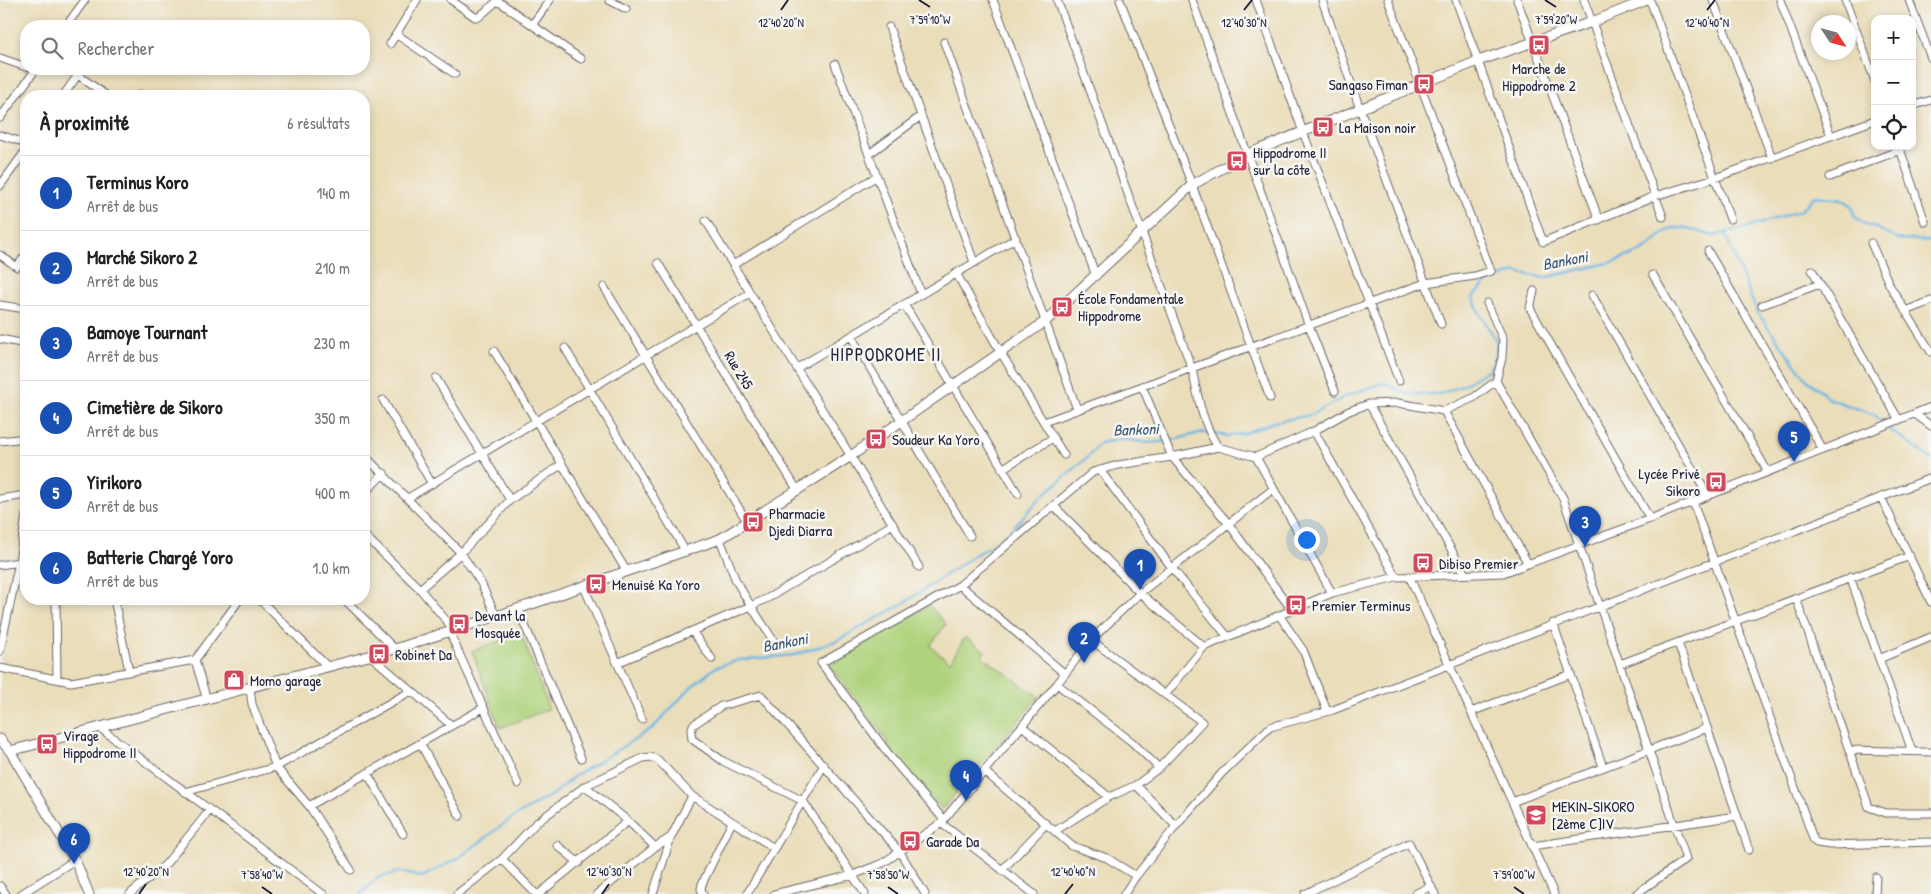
<!DOCTYPE html>
<html lang="fr">
<head>
<meta charset="utf-8">
<style>
  :root { --surface:#fff; --page:#f2f2f2; --text:#222; --muted:#767676; --line:#e0e0e0; --accent:#ea580c }
  body { margin:0; font-family:"Patrick Hand",sans-serif; background:var(--page); color:var(--text) }
  .controls { position:absolute; right:15px; top:15px; display:grid; overflow:hidden; border-radius:10px; box-shadow:0 2px 8px #0003 }
  .controls button { width:45px; height:45px; display:grid; place-items:center; padding:0; border:0; border-bottom:1px solid var(--line); background:var(--surface); color:var(--text); font:25px sans-serif }
  .compass { position:absolute; left:1811px; top:15px; width:45px; height:45px; border-radius:50%; background:var(--surface); box-shadow:0 2px 8px #0003; rotate:126deg }
  .you { position:absolute; left:1306px; top:539px; width:18px; height:18px; margin:-12px; border:4px solid #fff; border-radius:50%; background:#1a73e8; box-shadow:0 0 0 8px #1a73e833 }
  .badge { display:grid; place-items:center; width:32px; height:32px; border-radius:50%; background:var(--accent); color:#fff; font-size:16px; font-weight:700 }
  .pin { position:absolute; translate:-50% -41px; filter:drop-shadow(0 1px 2px #0008) }
  .pin::after { content:''; position:absolute; top:26px; width:18px; height:15px; background:inherit; clip-path:polygon(0 0,100% 0,50% 100%) }
  .list { margin:0; padding:0; list-style:none }
  h2 { display:flex; justify-content:space-between; align-items:center; height:65px; margin:0; padding:0 20px; font-size:21px }
  h2 small { font-size:16px; font-weight:400; color:var(--muted) }
  .list li { display:grid; grid-template-columns:32px 1fr auto; gap:15px; align-items:center; box-sizing:border-box; height:75px; padding:0 20px; border-top:1px solid var(--line) }
  .list b { display:block; font-size:19px; white-space:nowrap }
  .list p { margin:0; font-size:16px; white-space:nowrap; color:var(--muted) }
  .list em { font-size:16px; font-style:normal; color:var(--muted) }
  .icon { flex:none; width:28px; height:28px; fill:none; stroke:currentColor; stroke-width:2; stroke-linecap:round; stroke-linejoin:round }
  .map { position:relative; flex:none; width:1931px; height:894px; overflow:hidden }
  .search { position:absolute; background:var(--surface); box-shadow:0 2px 8px #0003; left:20px; top:20px; width:350px; height:55px; display:flex; align-items:center; gap:12px; box-sizing:border-box; padding:0 18px; border-radius:20px; color:var(--muted); font-size:19px }
  .panel { position:absolute; background:var(--surface); box-shadow:0 2px 8px #0003; left:20px; top:90px; width:350px; height:515px; border-radius:20px }
  .map>svg:first-child { display:block }
  .green { fill:#afd37c; stroke:#687a5c }
  .lines { fill:none; stroke-linecap:round; stroke-linejoin:round }
  .stream { stroke:#6bb7e4; stroke-width:2.5 }
  .minor-casing { stroke:#686367; stroke-width:9 }
  .tertiary-casing { stroke:#686367; stroke-width:11 }
  .minor { stroke:#fff; stroke-width:7 }
  .tertiary { stroke:#fff; stroke-width:9 }
  .ticks { fill:none; stroke:#22223b; stroke-width:2 }
  .labels { text-anchor:middle; dominant-baseline:central; stroke-width:5; stroke-linejoin:round; paint-order:stroke }
  .poi-label { font-size:15px; fill:#22223b; stroke:#f6f6f2; text-anchor:start }
  .street-label { font-size:15px; fill:#22223b; stroke:#f6f6f2 }
  .water-label { font-size:16px; font-style:italic; fill:#3c5676; stroke:#f6f6f2 }
  .quarter-label { font-size:18px; letter-spacing:1px; fill:#22223b; stroke:#f6f6f2 }
  .ticks-label { font-size:12px; text-anchor:middle; fill:#22223b; stroke:#f6f6f2; stroke-width:5; stroke-linejoin:round; paint-order:stroke }
</style>
</head>
<body>
<div class="map">
<svg width="1931" height="894" viewBox="0 0 1931 894">
  <rect width="100%" height="100%" fill="#f6f6f2"/>
  <filter id="ink" filterUnits="userSpaceOnUse"><feTurbulence type="fractalNoise" baseFrequency=".02" numOctaves="2"/><feDisplacementMap in="SourceGraphic" scale="10" xChannelSelector="R" yChannelSelector="G"/><feConvolveMatrix kernelMatrix="1 2 1 2 8 2 1 2 1" color-interpolation-filters="sRGB"/></filter>
  <filter id="wash" filterUnits="userSpaceOnUse"><feTurbulence type="fractalNoise" baseFrequency=".0096" numOctaves="4" result="noise"/><feDisplacementMap in="SourceGraphic" scale="20" xChannelSelector="R" yChannelSelector="G"/><feGaussianBlur stdDeviation="1.12" result="paint"/><feColorMatrix in="noise" values="0 0 0 0 0 0 0 0 0 0 0 0 0 0 0 0 0 1.4 0 .05"/><feComposite in="paint" operator="in"/></filter>
  <g filter="url(#wash)">
    <rect width="100%" height="100%" fill="#eaddb9"/>
    <path class="green" d="M929,605l17,19 -16,22 20,16 15,-25 20,14 -3,5 57,41 -97,112 -46,-50 -11,-21 -55,-72z
      M521,633l28,76 -49,19 -28,-77z"/>
    <g class="lines">
      <path class="stream" d="M1725,233l32,79 50,68 23,19 45,16 10,11 46,33
        M360,894l19,-17 21,-5 22,5 35,-18 55,-41 43,-25 18,-16 79,-48 39,-42 25,-20 23,-7 55,-5 42,-14 68,-38 74,-50 13,-7 20,-16 31,-34 46,-39 12,-14 24,-4 23,4 23,-2 29,-8h15l13,3 18,-3 29,-11 37,-7 37,-20 36,-12 23,11h33l24,-9 25,-16 6,-11 2,-16 -18,-30 -6,-15 10,-11 10,-6 23,-8 28,6 69,-16 31,-12 21,-18 9,-4h13l26,8 39,-10 48,-15 15,-15 27,3 9,6 4,12 10,7 12,4 20,11 34,2"/>
    </g>
  </g>
  <g filter="url(#ink)">
    <g class="lines">
      <g class="minor-casing">
        <path id="minor" d="M451,0l24,17h4l17,-15 5,1 80,56
          M609,0l17,9
          M993,0l103,276
          M1057,0l135,369c6,28 10,54 26,78
          M1120,0l72,185 78,213
          M1192,0l117,326 26,65
          M1256,0l47,132 96,249
          M1322,0l38,109 81,215
          M1456,0l87,242 112,-46 60,-18 160,-58
          M1517,0l82,220
          M1584,0l79,217
          M1650,0l80,219
          M1713,0l59,158
          M1780,0l51,136
          M1845,0l30,81
          M1909,0l22,58
          M532,25l18,-25
          M66,26l19,-26
          M889,27l85,235
          M396,34l59,40
          M944,42l133,367
          M390,44l27,-44
          M0,58l26,9
          M835,64l86,230
          M78,75l29,21
          M63,96l19,-27
          M139,96l1,-2 3,2
          M1912,106l19,-6
          M0,118l36,-49
          M0,135l26,8
          M1899,146l26,76
          M869,154l52,-38
          M1830,177l70,-27
          M0,186l26,-36
          M706,221l213,346
          M1871,243l19,43 41,66
          M1708,251l115,199
          M0,255l17,12 9,-13
          M658,263l140,228
          M733,265l144,-89
          M1812,270l87,150
          M956,273l45,80 63,102
          M1653,275l115,197
          M604,287l144,236
          M1534,291l-4,17 120,211
          M1592,295l116,201
          M904,304l114,190
          M0,305l26,4
          M1762,305l58,-21
          M1905,311l26,-10
          M851,336l119,200
          M0,339l26,5
          M565,348l121,204
          M494,351l133,221
          M797,368l219,-130
          M436,378l74,122
          M1496,381l67,117 123,361 -50,35
          M1142,386l30,71 56,66 64,87
          M383,400l49,84
          M1369,404l96,170
          M1444,411l84,153
          M1915,414l16,12
          M1044,422l381,-139 50,-7 16,-5 -103,-271
          M1314,431l82,146
          M0,441l26,-3
          M364,455l97,98 20,30 15,33
          M1256,457l76,136
          M1002,469l51,-31
          M1100,470l72,98 56,69
          M364,494l20,-21
          M1881,497l50,105
          M408,498l342,-205
          M0,499l26,-4
          M1693,502l121,339 3,2 13,2 101,-3
          M1054,506l86,87 64,54
          M364,535l56,54 34,41
          M0,565l19,-3
          M1409,576l145,318
          M1850,577l62,174
          M960,585l105,89
          M584,587l58,132
          M420,589l41,-36 49,-53 52,-36
          M1796,598l73,209 17,6h45
          M56,599l1,80
          M114,599l15,72
          M259,599l69,68
          M344,599l51,50
          M518,609l63,149
          M1279,615l24,35 24,61
          M1553,623l50,144
          M449,631l69,153
          M692,631l20,28
          M773,640l-22,-34 17,-8 125,-74
          M1678,643l71,207
          M0,651l19,-89 7,-47
          M370,655l81,70
          M1879,659l52,-22
          M195,660l12,40
          M617,663l134,-57 -15,-25 -16,-42
          M1620,664l290,-108
          M0,668l71,14 124,-22 45,-61
          M1057,684l75,58 27,26
          M250,688l2,16 24,63 33,39 42,64
          M1165,695l39,-48 128,-54 64,-16 107,-4 147,-54 281,-112
          M1471,712l100,-38
          M1022,726l87,71
          M100,728l223,166
          M420,743l40,73
          M1849,750l82,2
          M984,771l88,75 35,12 29,18
          M367,773l36,61
          M1136,785l40,41
          M185,792l91,-25 135,-76
          M1512,802l195,-74
          M309,806l174,-98
          M944,820l-51,-60 -72,-97 139,-78 133,-113 25,-7 54,-8 46,-10 38,10 58,-26 35,-20 20,-7 29,-1 46,8 29,-13 23,-17 6,-23 1,-19 -16,-36
          M628,821l27,26 16,-10
          M941,823l93,71
          M1055,831l54,-34 27,-12 23,-17 43,-46 -111,-82
          M557,845l22,18
          M1532,846l205,-30
          M502,859l34,35
          M1002,870l44,-46
          M0,886l6,8
          M21,894l54,-34
          M130,894l35,-29 45,-55
          M457,894l45,-35 33,-35 50,-38 58,-28 8,-1 7,3 34,36 82,52
          M539,894l89,-73 -43,-35
          M597,894l58,-47
          M653,894l18,-57 21,-41
          M703,894l-2,-5 1,-5 30,-62
          M747,894l77,-129
          M774,894l79,-19 30,-12 58,-40 116,-139 34,-44 49,-47 133,-104
          M865,894l-62,-93 -80,-40 -31,-22 -1,-7 2,-7 28,-19 40,-11 139,157 25,42
          M1124,894l12,-18 40,-50 46,-53 48,-46 63,-17 598,-232
          M1305,894l104,-51 26,51
          M1415,894l16,-8
          M1875,894l1,-17"/>
      </g>
      <g class="tertiary-casing">
        <path id="tertiary" d="M0,739l10,12 65,109 14,34
          M10,751l385,-102 108,-35 217,-75 131,-83 195,-135 146,-136 56,-31 230,-93 114,-39 55,-22"/>
      </g>
      <use href="#minor" class="minor"/>
      <use href="#tertiary" class="tertiary"/>
    </g>
  </g>
  <path class="ticks" d="M919,0l11,7M1545,0l11,7M781,10l7,-10M1244,10l8,-10M1707,10l8,-10M262,887l10,7M888,887l10,7M1514,887l10,7M139,894l7,-10M602,894l7,-10M1065,894l8,-10"/>
  <defs>
    <g id="bus-square" transform="scale(1.125)"><rect x="-9" y="-9" width="18" height="18" rx="4" fill="#d1495b" stroke="#f6f6f2"/><path d="M-5-6H5V4H4V6H2V4H-2V6H-4V4H-5ZM-3.5-4V0h7V-4ZM-3.5 1.2v1.5H-2V1.2ZM2 1.2v1.5H3.5V1.2Z" fill="#fff"/></g>
    <g id="shop-square" transform="scale(1.125)"><rect x="-9" y="-9" width="18" height="18" rx="4" fill="#d1495b" stroke="#f6f6f2"/><path d="M-5-2.5h2.3a2.7 3.5 0 0 1 5.4 0H5L5.5 6h-11ZM-1.5-2.5h3a1.5 2.3 0 0 0-3 0Z" fill="#fff"/></g>
    <g id="school-square" transform="scale(1.125)"><rect x="-9" y="-9" width="18" height="18" rx="4" fill="#d1495b" stroke="#f6f6f2"/><path d="M0-5L7-2L0 1L-7-2ZM-4 1L0 2.5L4 1V4Q0 6-4 4Z" fill="#fff"/></g>
  </defs>
  <g fill-rule="evenodd">
    <use href="#bus-square" x="1539" y="45"/>
    <use href="#bus-square" x="1424" y="84"/>
    <use href="#bus-square" x="1323" y="127"/>
    <use href="#bus-square" x="1237" y="161"/>
    <use href="#bus-square" x="1062" y="307"/>
    <use href="#bus-square" x="876" y="439"/>
    <use href="#bus-square" x="1716" y="482"/>
    <use href="#bus-square" x="753" y="522"/>
    <use href="#bus-square" x="1423" y="563"/>
    <use href="#bus-square" x="596" y="584"/>
    <use href="#bus-square" x="1296" y="605"/>
    <use href="#bus-square" x="459" y="624"/>
    <use href="#bus-square" x="379" y="654"/>
    <use href="#shop-square" x="234" y="680"/>
    <use href="#bus-square" x="47" y="744"/>
    <use href="#school-square" x="1536" y="815"/>
    <use href="#bus-square" x="910" y="841"/>
  </g>
  <g class="labels">
    <g class="poi-label">
      <text x="1539" y="68" text-anchor="middle">Marche de<tspan x="1539" dy="17">Hippodrome 2</tspan></text>
      <text x="1408" y="84" text-anchor="end">Sangaso Fiman</text>
      <text x="1339" y="127">La Maison noir</text>
      <text x="1253" y="152">Hippodrome II<tspan x="1253" dy="17">sur la côte</tspan></text>
      <text x="1078" y="298">École Fondamentale<tspan x="1078" dy="17">Hippodrome</tspan></text>
      <text x="892" y="439">Soudeur Ka Yoro</text>
      <text x="1700" y="473" text-anchor="end">Lycée Privé<tspan x="1700" dy="17">Sikoro</tspan></text>
      <text x="769" y="513">Pharmacie<tspan x="769" dy="17">Djedi Diarra</tspan></text>
      <text x="1439" y="563">Dibiso Premier</text>
      <text x="612" y="584">Menuisé Ka Yoro</text>
      <text x="1312" y="605">Premier Terminus</text>
      <text x="475" y="615">Devant la<tspan x="475" dy="17">Mosquée</tspan></text>
      <text x="395" y="654">Robinet Da</text>
      <text x="250" y="680">Momo garage</text>
      <text x="63" y="735">Virage<tspan x="63" dy="17">Hippodrome II</tspan></text>
      <text x="1552" y="806">MEKIN-SIKORO<tspan x="1552" dy="17">[2ème C]IV</tspan></text>
      <text x="926" y="841">Garade Da</text>
    </g>
    <g class="street-label">
      <text transform="translate(739 370) rotate(59)">Rue 245</text>
    </g>
    <g class="water-label">
      <text transform="translate(1565 260) rotate(-11)">Bankoni</text>
      <text transform="translate(1136 429) rotate(-2)">Bankoni</text>
      <text transform="translate(785 642) rotate(-11)">Bankoni</text>
    </g>
    <g class="quarter-label">
      <text x="886" y="354">HIPPODROME II</text>
    </g>
  </g>
  <g class="ticks-label">
    <text x="930" y="24">7°59'10"W</text>
    <text x="1556" y="24">7°59'20"W</text>
    <text x="781" y="27">12°40'20"N</text>
    <text x="1244" y="27">12°40'30"N</text>
    <text x="1707" y="27">12°40'40"N</text>
    <text x="146" y="876">12°40'20"N</text>
    <text x="609" y="876">12°40'30"N</text>
    <text x="1073" y="876">12°40'40"N</text>
    <text x="262" y="879">7°58'40"W</text>
    <text x="888" y="879">7°58'50"W</text>
    <text x="1514" y="879">7°59'00"W</text>
  </g>
</svg>
<div class="controls">
<button>+</button>
<button>−</button>
<button><svg class="icon" aria-label="locate" viewBox="0 0 24 24"><circle cx="12" cy="12" r="6"/><path d="M12 2v4M12 18v4M2 12h4M18 12h4"/></svg></button>
</div>
<svg class="compass" viewBox="-18 -18 36 36"><path d="M0-13l5 13h-10z" fill="#e53935"/><path d="M0 13l5-13h-10z" fill="#767676"/></svg>
<div class="you"></div>
<div class="pin badge" style="left:1140px;top:590px;background:#1a4fb4">1</div>
<div class="pin badge" style="left:1084px;top:663px;background:#1a4fb4">2</div>
<div class="pin badge" style="left:1585px;top:547px;background:#1a4fb4">3</div>
<div class="pin badge" style="left:966px;top:801px;background:#1a4fb4">4</div>
<div class="pin badge" style="left:1794px;top:462px;background:#1a4fb4">5</div>
<div class="pin badge" style="left:74px;top:864px;background:#1a4fb4">6</div>
<div class="search"><svg class="icon" aria-label="search" viewBox="0 0 24 24"><circle cx="10" cy="10" r="6"/><path d="M15 15l6 6"/></svg>Rechercher</div>
<section class="panel">
<h2>À proximité<small>6 résultats</small></h2>
<ul class="list">
<li><span class="badge" style="background:#1a4fb4">1</span><div><b>Terminus Koro</b><p>Arrêt de bus</p></div><em>140 m</em></li>
<li><span class="badge" style="background:#1a4fb4">2</span><div><b>Marché Sikoro 2</b><p>Arrêt de bus</p></div><em>210 m</em></li>
<li><span class="badge" style="background:#1a4fb4">3</span><div><b>Bamoye Tournant</b><p>Arrêt de bus</p></div><em>230 m</em></li>
<li><span class="badge" style="background:#1a4fb4">4</span><div><b>Cimetière de Sikoro</b><p>Arrêt de bus</p></div><em>350 m</em></li>
<li><span class="badge" style="background:#1a4fb4">5</span><div><b>Yirikoro</b><p>Arrêt de bus</p></div><em>400 m</em></li>
<li><span class="badge" style="background:#1a4fb4">6</span><div><b>Batterie Chargé Yoro</b><p>Arrêt de bus</p></div><em>1.0 km</em></li>
</ul>
</section>
</div>
</body>
</html>
